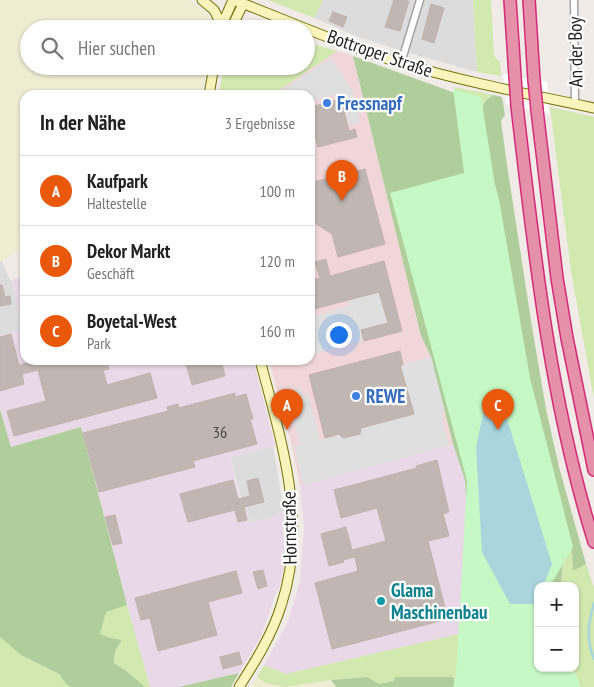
<!DOCTYPE html>
<html lang="de">
<head>
<meta charset="utf-8">
<style>
  :root { --surface:#fff; --page:#f6f6f6; --text:#222; --muted:#767676; --line:#e0e0e0; --accent:#ea580c }
  body { margin:0; font-family:"PT Sans Narrow",sans-serif; background:var(--page); color:var(--text) }
  .controls { position:absolute; right:15px; bottom:15px; display:grid; overflow:hidden; border-radius:10px; box-shadow:0 1px 4px #0004 }
  .controls button { width:45px; height:45px; display:grid; place-items:center; padding:0; border:0; border-bottom:1px solid var(--line); background:var(--surface); color:var(--text); font:25px sans-serif }
  .you { position:absolute; left:338px; top:334px; width:18px; height:18px; margin:-12px; border:4px solid #fff; border-radius:50%; background:#1a73e8; box-shadow:0 0 0 8px #1a73e833 }
  .badge { display:grid; place-items:center; width:32px; height:32px; border-radius:50%; background:var(--accent); color:#fff; font-size:16px; font-weight:700 }
  .pin { position:absolute; translate:-50% -41px; filter:drop-shadow(0 1px 2px #0008) }
  .pin::after { content:''; position:absolute; top:26px; width:18px; height:15px; background:inherit; clip-path:polygon(0 0,100% 0,50% 100%) }
  .list { margin:0; padding:0; list-style:none }
  h2 { display:flex; justify-content:space-between; align-items:center; height:65px; margin:0; padding:0 20px; font-size:21px }
  h2 small { font-size:16px; font-weight:400; color:var(--muted) }
  .list li { display:grid; grid-template-columns:32px 1fr auto; gap:15px; align-items:center; box-sizing:border-box; height:70px; padding:0 20px; border-top:1px solid var(--line) }
  .list b { display:block; font-size:19px; white-space:nowrap }
  .list p { margin:0; font-size:16px; white-space:nowrap; color:var(--muted) }
  .list em { font-size:16px; font-style:normal; color:var(--muted) }
  .icon { flex:none; width:28px; height:28px; fill:none; stroke:currentColor; stroke-width:2; stroke-linecap:round; stroke-linejoin:round }
  .map { position:relative; flex:none; width:594px; height:687px; overflow:hidden }
  .search { position:absolute; background:var(--surface); box-shadow:0 1px 4px #0004; left:20px; top:20px; width:295px; height:55px; display:flex; align-items:center; gap:12px; box-sizing:border-box; padding:0 18px; border-radius:28px; color:var(--muted); font-size:19px }
  .panel { position:absolute; background:var(--surface); box-shadow:0 1px 4px #0004; left:20px; top:90px; width:295px; height:275px; border-radius:15px }
  .map>svg:first-child { display:block }
  .residential { fill:#dddcdc }
  .commercial { fill:#f0d6d8 }
  .industrial { fill:#e9d8e7 }
  .farmland { fill:#eeedd2 }
  .grass { fill:#d1e8ae }
  .forest { fill:#b0ce9c }
  .park { fill:#c6f8c5 }
  .parking { fill:#dfdfdf }
  .water { fill:#a8d6dc }
  .pier { fill:#fff }
  .lines { fill:none; stroke-linecap:round; stroke-linejoin:round }
  .stream { stroke:#a8d6dc; stroke-width:2.5 }
  .building { fill:#c0b7b2; stroke:#c1b1a9 }
  .street-casing { stroke:#a3a3a3; stroke-width:9 }
  .secondary-casing { stroke:#747409; stroke-width:11 }
  .highway-casing { stroke:#d52b78; stroke-width:14 }
  .street { stroke:#fff; stroke-width:6 }
  .secondary { stroke:#f8f4bc; stroke-width:9 }
  .highway { stroke:#e491a9; stroke-width:11 }
  .highway-bridge-casing { stroke:#d52b78; stroke-width:14; stroke-linecap:butt }
  .highway-bridge { stroke:#e491a9; stroke-width:11 }
  .shop-dot { fill:#3f7fe0; stroke:#fff; stroke-width:2 }
  .culture-dot { fill:#0f9aa8; stroke:#fff; stroke-width:2 }
  .labels { text-anchor:middle; dominant-baseline:central; stroke-width:4.5; stroke-linejoin:round; paint-order:stroke }
  .number-label { font-size:16px; fill:#474544 }
  .street-label { font-size:19px; fill:#1f1f1f; stroke:#fff }
  .shop-label { font-size:19px; font-weight:bold; fill:#366cbe; stroke:#fff; text-anchor:start }
  .culture-label { font-size:19px; font-weight:bold; fill:#0d838f; stroke:#fff; text-anchor:start }
</style>
</head>
<body>
<div class="map">
<svg width="594" height="687" viewBox="0 0 594 687">
  <rect width="100%" height="100%" fill="#f0ebe6"/>
  <path class="residential" d="M323,0h94l-16,51 -50,-17 -37,-16z
    M424,0h49l4,72 -68,-19z
    M2,261l8,19h1l14,49 -25,6v-73z
    M273,446l11,65 -14,7 -20,5 -4,-15h-2l-14,-51z"/>
  <path class="commercial" d="M337,51l16,5 68,280 10,21 22,87 -153,42 -8,-40 -23,-86h41v-265h-38z"/>
  <path class="industrial" d="M25,276v84h228l22,85 -45,13 13,50 3,-1 4,16 20,-5 14,-7 -1,25 4,3 -1,19 -7,31 -2,1 -16,46 -22,37 -60,14h-29l-23,-82 -46,-178 -70,20 -11,-40v-72l24,-6 -13,-49z
    M453,444l12,36 7,151 -186,43 -22,-9 23,-41 13,-42 4,-55 -4,-41z"/>
  <path class="farmland" d="M0,0h189l15,11 5,6 3,12h-183v37h178l-6,29h-176v152l-25,15z
    M257,677l9,6 19,4 46,-7 5,7h-86z"/>
  <path class="grass" d="M268,0h55l-9,18z
    M473,0h18l3,56 6,6 1,14 -24,-4z
    M306,42l31,9 -65,44h-54l7,-29h81z
    M454,87l40,8 -5,2 -6,6 89,449 1,19 13,-7 8,24v99h-138l-4,-10h-56l-2,4 -16,3 -11,-7 -37,3 -45,7 -19,-4 -9,-6 7,-12 22,9 186,-43 66,-19v56h37v-82h-14l2,-29 -81,-306z
    M550,107l44,10v282l-23,-128z
    M127,605l23,82h-5l-16,-14 -15,-10 -1,-6 9,-17 -11,-2 -11,-4 6,-22z
    M0,637l21,18 38,19 7,10 5,3h-71z"/>
  <path class="forest" d="M353,56l102,37 108,464 -2,29h-18l-40,-180 35,194v12l-12,2 -58,-77 -3,-57 -12,-36 -22,-87 -10,-21z
    M494,95l8,2 3,18 -4,6 6,44 25,162 14,82 13,58 27,97 -13,7 -1,-19 -30,-99 -62,-340c3,-9 5,-14 14,-18z
    M0,409l11,38 70,-20 46,178 -21,7 -6,22 11,4 11,2c-5,8 -9,14 -8,23l15,10 16,14h-74l-5,-3 -7,-10 -38,-19 -21,-18z
    M239,673l-8,14h-52z
    M367,677l12,7 15,-3 1,-4h58l3,10h-120l-5,-7z"/>
  <path class="park" d="M453,89l28,8 14,88 4,14 31,179 43,169 -23,39h-12v20l-2,4 2,2v56h35l8,19h-128l3,-11 11,-195 -77,-288 74,-20z"/>
  <path class="parking" d="M331,58l21,32 8,32 -11,3 -9,-32 -30,9v-7h-35z
    M379,292l8,31 -27,7 3,11 -50,13 -3,-12v-31l3,-1 2,6 34,-10 -1,-5z
    M431,357l13,51 -2,12 7,25 -146,40 -9,-38 6,-3 -14,-52 14,-4 2,8 6,-1 12,45 19,-6 4,4 17,-4 1,-6 53,-14 -14,-49z"/>
  <path class="water" d="M493,396l10,10 49,158 -9,22h-5v14l-2,4h-26l-28,-52 -6,-104 8,-39z"/>
  <path class="pier" d="M503,74l44,8 2,32 -43,-11z"/>
  <g class="lines">
    <path class="stream" d="M594,603c-6,20 -8,36 0,56"/>
  </g>
  <path class="building" d="M394,0l15,1 -9,30 -15,-4z
    M431,4l13,4 -10,35 -12,-4z
    M333,12l14,5 -4,10 -14,-6z
    M341,99l8,32 6,-2 2,8 -39,10 -3,-12 -5,1v-29z
    M365,169l20,75 -47,13 -6,-23 -22,-14v-37z
    M326,259l4,17 54,-15 18,70 -38,10 -3,-11 27,-7 -9,-31 -69,18v-29l10,-3 -5,-16z
    M0,285h2l3,12 5,-1 1,8 -11,2z
    M11,334l8,31 16,-4v-1h66l1,4 5,-1 2,6 -6,1 4,15 43,-12 7,25 -143,38 -7,-25 39,-10 -8,-31 -16,4 2,10 -24,7v-54z
    M400,351l3,14h-3l14,49 -53,14 -1,6 -17,4 -4,-4 -14,4 -16,-63z
    M185,360h36l4,16 -33,9z
    M235,393v4l11,-3 7,25h-3l7,25 -64,17 2,6 -96,25 -16,-59 85,-22 -1,-4 11,-3 1,4z
    M437,460l12,52 -6,2 6,22 -21,5 20,78 -116,30 -17,-66 43,-12 -3,-14 -12,3 1,2 -15,4 -8,-32 25,-7 6,23 34,-9 -9,-33 -36,10 -7,-28 83,-22 -1,-2z
    M258,478l6,24 -20,5 3,13 -9,2 -3,-12 -47,12 -8,-28 53,-14 5,19 12,-3 -3,-15z
    M115,515l7,28 -9,2 -8,-28z
    M263,570l4,16 -9,3 -5,-17z
    M236,571l6,22 -34,9 9,33 -59,16 -8,-33 -9,2 -6,-22z
    M239,652l3,12 -19,5 -3,-12z"/>
  <g class="lines">
    <g class="street-casing">
      <path id="street" d="M574,0l1,104
        M401,63l19,-63"/>
    </g>
    <g class="secondary-casing">
      <path id="secondary" d="M202,0l12,10 8,16
        M234,0c55,21 110,46 167,63 63,19 128,31 193,45
        M221,27l12,-27
        M231,29l12,-25
        M209,95l5,-29
        M239,687c16,-25 33,-52 42,-81 28,-82 0,-166 -21,-246"/>
    </g>
    <g class="highway-casing">
      <path id="highway" d="M510,0l5,76
        M529,0l5,80
        M517,106c17,146 33,295 77,436
        M537,110l20,168 10,60 27,132"/>
    </g>
    <use href="#street" class="street"/>
    <use href="#secondary" class="secondary"/>
    <use href="#highway" class="highway"/>
    <g class="highway-bridge-casing">
      <path id="highway-bridge" d="M515,76l2,30
        M534,80l3,30"/>
    </g>
    <use href="#highway-bridge" class="highway-bridge"/>
  </g>
  <g class="shop-dot">
    <circle cx="327" cy="103" r="5"/>
    <circle cx="356" cy="396" r="5"/>
  </g>
  <circle class="culture-dot" cx="381" cy="601" r="5"/>
  <g class="labels">
    <g class="number-label">
      <text x="220" y="432">36</text>
    </g>
    <g class="street-label">
      <text transform="translate(575 52) rotate(-91)">An der Boy</text>
      <text transform="translate(380 53) rotate(19)">Bottroper Straße</text>
      <text transform="translate(289 528) rotate(-91)">Hornstraße</text>
    </g>
    <g class="shop-label">
      <text x="337" y="103">Fressnapf</text>
      <text x="366" y="396">REWE</text>
    </g>
    <g class="culture-label">
      <text x="391" y="590">Glama<tspan x="391" dy="22">Maschinenbau</tspan></text>
    </g>
  </g>
</svg>
<div class="controls">
<button>+</button>
<button>−</button>
</div>
<div class="you"></div>
<div class="pin badge" style="left:287px;top:430px">A</div>
<div class="pin badge" style="left:342px;top:201px">B</div>
<div class="pin badge" style="left:498px;top:430px">C</div>
<div class="search"><svg class="icon" aria-label="search" viewBox="0 0 24 24"><circle cx="10" cy="10" r="6"/><path d="M15 15l6 6"/></svg>Hier suchen</div>
<section class="panel">
<h2>In der Nähe<small>3 Ergebnisse</small></h2>
<ul class="list">
<li><span class="badge">A</span><div><b>Kaufpark</b><p>Haltestelle</p></div><em>100 m</em></li>
<li><span class="badge">B</span><div><b>Dekor Markt</b><p>Geschäft</p></div><em>120 m</em></li>
<li><span class="badge">C</span><div><b>Boyetal-West</b><p>Park</p></div><em>160 m</em></li>
</ul>
</section>
</div>
</body>
</html>
